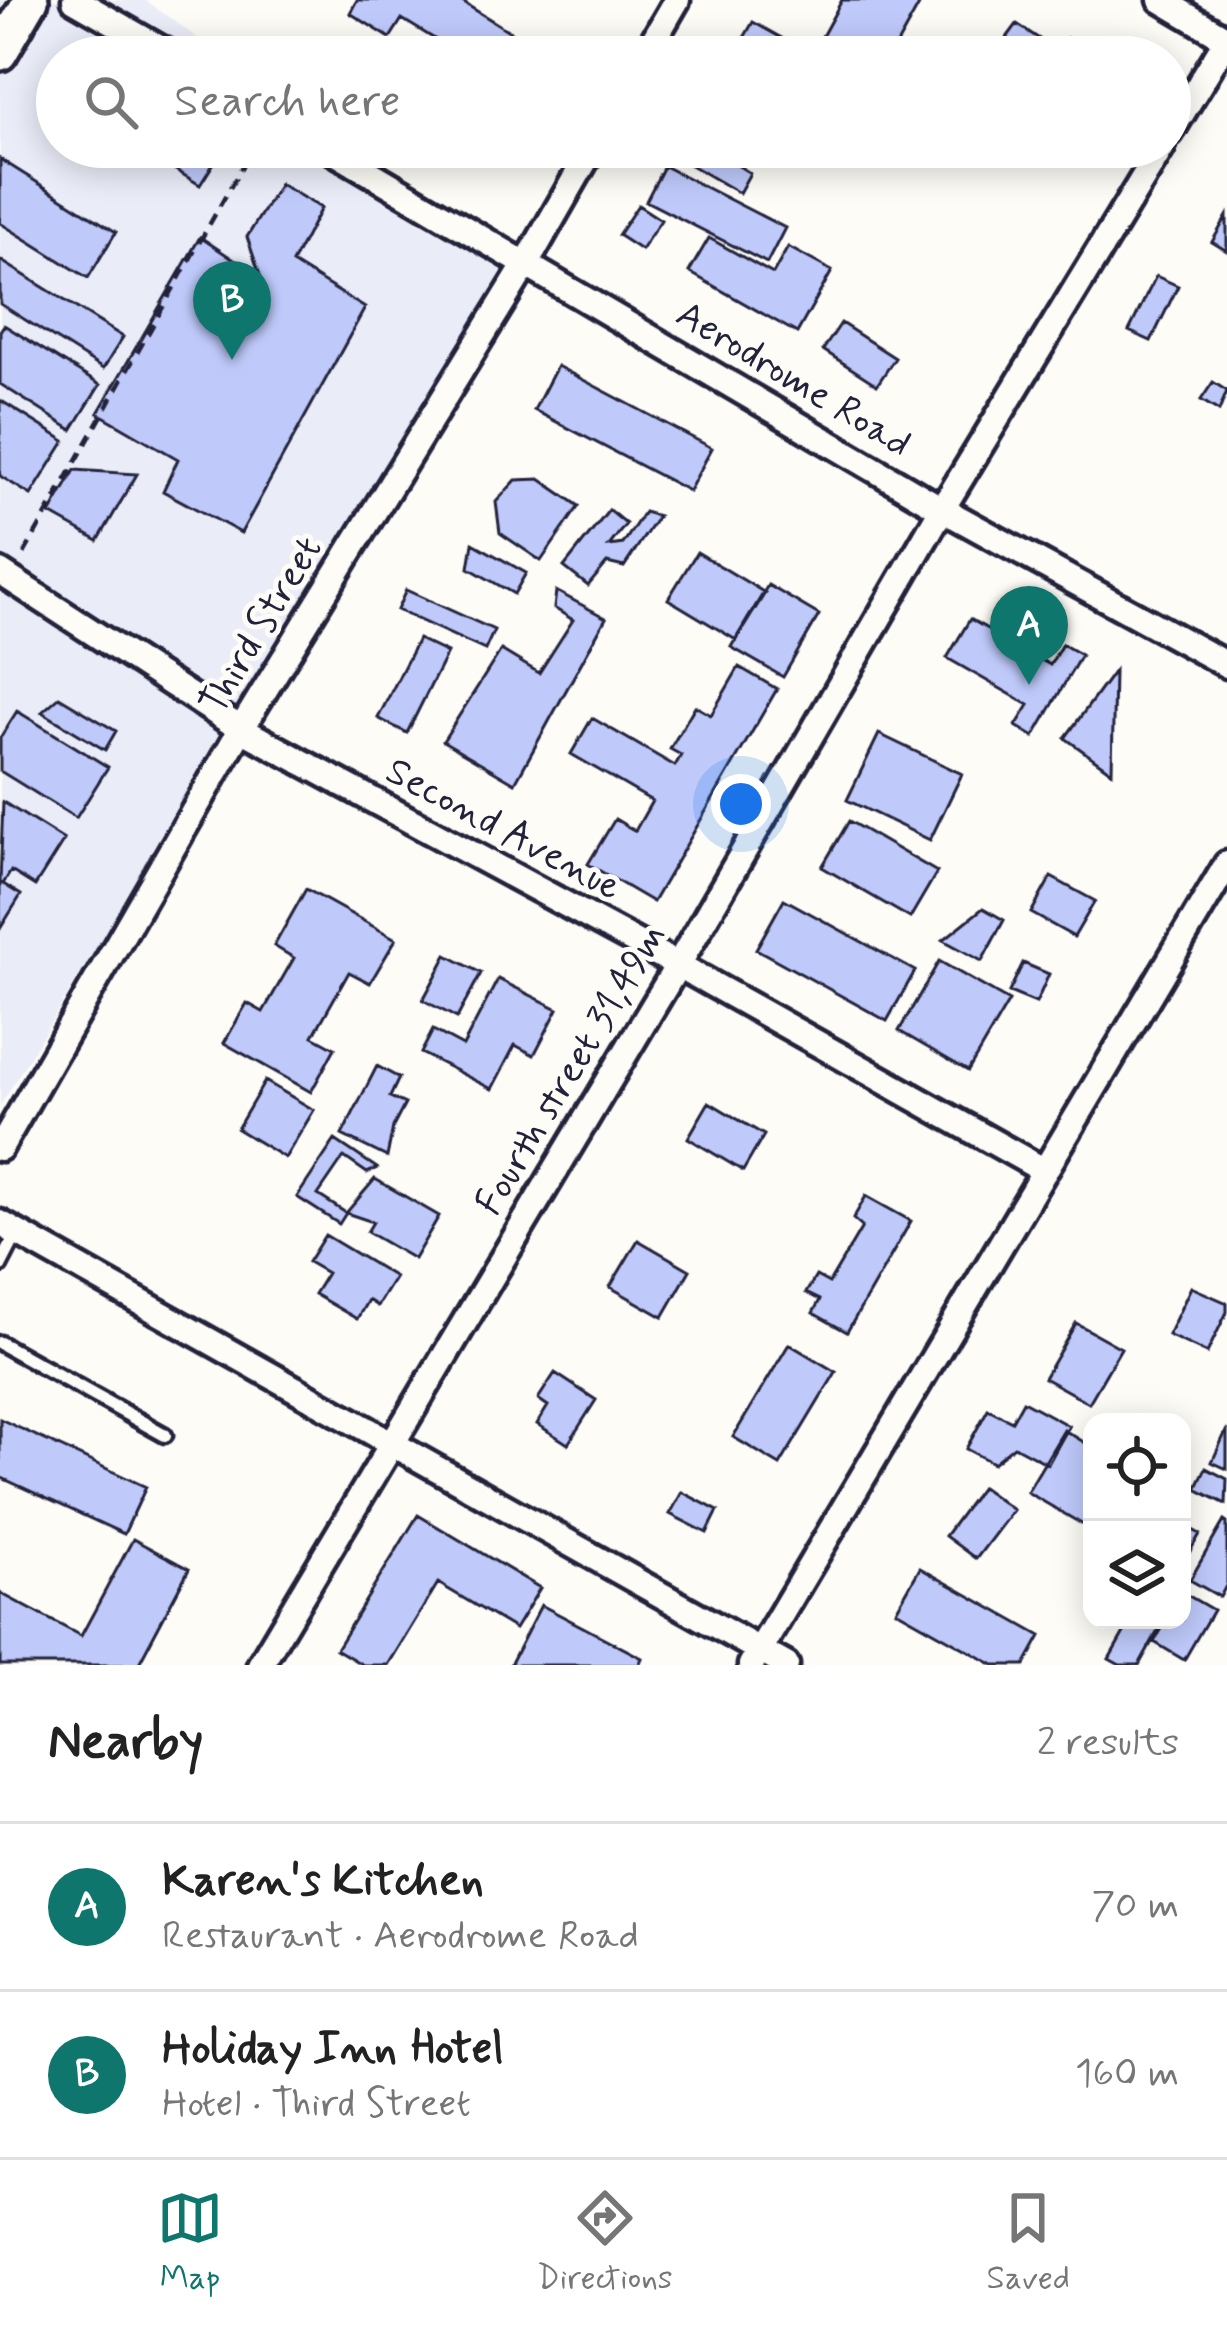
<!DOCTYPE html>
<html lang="en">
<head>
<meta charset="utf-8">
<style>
  :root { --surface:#fff; --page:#f2f2f2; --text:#222; --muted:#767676; --line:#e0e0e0; --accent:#0f766e }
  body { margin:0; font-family:Mynerve,sans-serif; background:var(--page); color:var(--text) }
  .controls { position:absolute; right:36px; bottom:36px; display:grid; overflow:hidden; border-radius:24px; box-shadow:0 6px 30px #0003 }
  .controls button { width:108px; height:108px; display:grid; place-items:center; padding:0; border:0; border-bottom:3px solid var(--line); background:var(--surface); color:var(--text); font:60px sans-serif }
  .you { position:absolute; left:741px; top:804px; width:42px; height:42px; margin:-30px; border:9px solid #fff; border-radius:50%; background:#1a73e8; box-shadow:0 0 0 18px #1a73e833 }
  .badge { display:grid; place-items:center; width:78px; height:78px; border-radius:50%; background:var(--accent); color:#fff; font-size:39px; font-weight:700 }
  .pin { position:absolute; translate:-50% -99px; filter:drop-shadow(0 3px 6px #0008) }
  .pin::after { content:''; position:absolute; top:63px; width:42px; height:36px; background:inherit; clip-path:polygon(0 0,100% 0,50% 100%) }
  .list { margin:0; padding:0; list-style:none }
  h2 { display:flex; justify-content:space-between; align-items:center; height:156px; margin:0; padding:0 48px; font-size:51px }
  h2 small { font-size:39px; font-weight:400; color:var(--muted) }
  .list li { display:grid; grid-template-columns:78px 1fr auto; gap:36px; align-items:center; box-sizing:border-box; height:168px; padding:0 48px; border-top:3px solid var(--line) }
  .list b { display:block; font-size:45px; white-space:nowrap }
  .list p { margin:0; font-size:39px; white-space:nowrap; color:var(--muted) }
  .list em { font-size:39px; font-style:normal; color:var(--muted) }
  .icon { flex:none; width:66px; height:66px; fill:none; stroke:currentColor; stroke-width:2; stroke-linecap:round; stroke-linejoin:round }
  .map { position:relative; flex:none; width:1227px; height:1665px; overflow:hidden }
  .search { position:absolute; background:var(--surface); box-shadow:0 6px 30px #0003; left:36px; right:36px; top:36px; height:132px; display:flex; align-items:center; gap:30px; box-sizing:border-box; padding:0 42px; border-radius:66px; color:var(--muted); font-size:45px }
  .sheet { height:492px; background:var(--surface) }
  nav { display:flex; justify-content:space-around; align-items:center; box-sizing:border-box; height:168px; border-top:3px solid var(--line); background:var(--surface); font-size:33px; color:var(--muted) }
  nav a { display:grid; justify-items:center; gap:6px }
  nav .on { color:var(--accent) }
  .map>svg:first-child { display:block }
  .built { fill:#eaedf8 }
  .building { fill:#bfcafb; stroke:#22223b; stroke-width:3 }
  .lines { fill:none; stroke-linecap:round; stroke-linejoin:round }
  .service-casing { stroke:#22223b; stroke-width:21 }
  .minor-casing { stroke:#22223b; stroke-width:33 }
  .secondary-casing { stroke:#22223b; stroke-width:42 }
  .path { stroke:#22223b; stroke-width:4.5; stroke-dasharray:12 9; stroke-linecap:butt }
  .service { stroke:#fdfcf7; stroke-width:12 }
  .minor { stroke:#fdfcf7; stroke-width:24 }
  .secondary { stroke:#fdfcf7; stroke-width:33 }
  .labels { text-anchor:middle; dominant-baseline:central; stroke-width:10; stroke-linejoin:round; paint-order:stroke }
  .street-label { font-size:39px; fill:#22223b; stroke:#fdfcf7 }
</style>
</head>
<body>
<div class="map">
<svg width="1227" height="1665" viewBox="0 0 1227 1665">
  <rect width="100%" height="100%" fill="#fdfcf7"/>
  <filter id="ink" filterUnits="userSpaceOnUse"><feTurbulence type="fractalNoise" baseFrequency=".00833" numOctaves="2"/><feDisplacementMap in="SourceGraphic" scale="24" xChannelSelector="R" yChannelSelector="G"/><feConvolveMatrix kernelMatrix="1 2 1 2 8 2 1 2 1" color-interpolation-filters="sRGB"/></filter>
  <g filter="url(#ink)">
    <path class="built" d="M0,0h145l79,57h-167v90h293l162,117 -512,842z"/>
    <path class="building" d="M357,0h102l66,41 -10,16h-51l-62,-38 -12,19 -40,-25z
      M842,0h80l-32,57h-39l-31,-17z
      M753,22l25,14 39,21h-84z
      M1017,24l40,27 -4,6h-45l-10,-7z
      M1067,38l42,19h-51z
      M138,147h86l-24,38z
      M737,147l-8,13 21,13 -11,20 -78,-45z
      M0,159l116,73 -28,46 -88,-55z
      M664,166l121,62 -18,35 -121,-62z
      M280,184l41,24 -29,55 73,45 -124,225 -78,-42 15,-32 -80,-46 102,-176 61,41 -14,-41z
      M638,205l23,15 -20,30 -23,-15z
      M1227,216v35l-15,-9z
      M709,238l64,36 15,-27 44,24 -35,62 -108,-61z
      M0,260l123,77 -20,32 -103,-65z
      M1156,276l22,10 -27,55 -22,-10z
      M841,323l54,35 -18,27 -54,-35z
      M4,325l96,60 -28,45 -72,-46v-53z
      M557,366l155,82 -23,43 -155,-81z
      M1213,382l14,9 -8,20 -18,-11z
      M0,400l65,41 -34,54 -31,-19z
      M75,470l62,4 -39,67 -48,-27z
      M540,479l39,27 -38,55 -41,-28 -4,-31 20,-22z
      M609,510l17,14 -17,22 14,-2 21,-32 14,4 -34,51 -17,-4 -19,23 -24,-19z
      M473,543l53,30 -12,21 -45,-26z
      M697,552l68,41 -29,47 -68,-41z
      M768,585l51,30 -36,62 -52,-30z
      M406,590l88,40 -9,20 -88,-40z
      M556,591l50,27 -91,165 -72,-42 58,-91 38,23 34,-53 -19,-12z
      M970,619l80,46 12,-21 19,11 -47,82 -18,-11 13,-21 -82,-47z
      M418,639l29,14 -40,80 -29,-15z
      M739,667l38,22 -124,213 -65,-38 27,-45 20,12 17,-30 -81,-47 21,-36 83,48 6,-11 -11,-6 25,-43 16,9z
      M1114,671l-2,101 -47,-34z
      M59,697l57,34 -11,19 -63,-38z
      M17,711l91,56 -32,51 -76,-47v-33z
      M879,734l83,40 -32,66 -83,-40z
      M3,802l61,38 -29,46 -24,-15 -8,13 -3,-2z
      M849,821l88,51 -27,46 -88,-51z
      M1051,877l44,24 -21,36 -43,-24z
      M0,882l21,13 -21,34z
      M306,889l90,50 -26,44 -21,-11 -36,64 22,12 -24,44 -87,-49 23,-40 16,9 31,-54 -20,-12z
      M784,899l131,72 -28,50 -131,-72z
      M983,908l21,12 -22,41 -39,-21z
      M447,955l34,18 -24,45 -34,-18z
      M939,961l70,40 -41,70 -69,-40z
      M1023,963l26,11 -13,29 -27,-11z
      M498,979l60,30 -24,46 -19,-10 -23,44 -71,-36 12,-23 30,16z
      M377,1066l22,12 -9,19 15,7 -12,23 -6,30 -45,-22z
      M265,1081l49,29 -29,48 -48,-29z
      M709,1102l55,33 -21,36 -55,-33z
      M335,1140l42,28 -10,5 -23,-16 -26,38 28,18 -7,11 -42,-27z
      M375,1179l64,37 -25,43 -47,-27 6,-10 -27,-9z
      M866,1196l45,25 -64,111 -34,-19 7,-13 -14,-7 10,-17 13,7 33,-56 -9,-8z
      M325,1235l70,42 -18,29 -9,-6 -11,19 -43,-25 13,-21 -19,-11z
      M638,1240l52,30 -27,47 -53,-30z
      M1191,1287l36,16v9l-20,41 -39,-18z
      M1076,1323l45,25 -32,55 -45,-25z
      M789,1344l47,28 -56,93 -47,-28z
      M555,1373l41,27 -28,44 -31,-20 11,-18 -10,-7z
      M1023,1401l46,25 -21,38 -34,-18 -21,17 -27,-14 22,-40 24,12z
      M0,1419l146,68 -22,47 -124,-57z
      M1227,1429v40l-15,-7z
      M1064,1430l28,17v83l-65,-38z
      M1206,1468l21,11 -1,25 -30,-15z
      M981,1487l32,23 -37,49 -31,-23z
      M682,1492l36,19 -11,22 -37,-19z
      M418,1515l122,73 -25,41 -77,-46 -50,82h-25l-27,-16z
      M1224,1521l3,2v61l-7,13 -30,-17z
      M1182,1524l18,10 -18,31z
      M133,1539l56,30 -51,96h-138v-72l81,43z
      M920,1568l121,68 -16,29h-31l-98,-55z
      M1182,1592l31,18 -29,50 -30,-18 13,-22h15z
      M541,1605l101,53 -3,7h-129z
      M1131,1620h33l-25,45h-19l-11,-6z"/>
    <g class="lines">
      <g class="service-casing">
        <path id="service" d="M0,1266l17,-33
          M0,1343l165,92"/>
      </g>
      <g class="minor-casing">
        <path id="minor" d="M75,0l100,57
          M1161,0l66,39
          M644,57l33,-57
          M1170,133l57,-94
          M326,147l616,362 285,156
          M0,572l241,157 437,236 367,206
          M0,1148l241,-419 285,-465 67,-117
          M0,1223l786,442
          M260,1665l418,-700 264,-456 220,-362
          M751,1665l476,-801"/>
      </g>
      <g class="secondary-casing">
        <path id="secondary" d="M0,53l31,-53"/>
      </g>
      <path class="path" d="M24,554l229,-407"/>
      <use href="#service" class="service"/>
      <use href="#minor" class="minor"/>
      <use href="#secondary" class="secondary"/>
    </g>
  </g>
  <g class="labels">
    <g class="street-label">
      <text transform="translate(793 380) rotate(31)">Aerodrome Road</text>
      <text transform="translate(262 626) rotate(-59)">Third Street</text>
      <text transform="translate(503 830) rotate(28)">Second Avenue</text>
      <text transform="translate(572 1070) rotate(-59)">Fourth street 31,49m</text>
    </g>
  </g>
</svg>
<div class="controls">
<button><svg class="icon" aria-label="locate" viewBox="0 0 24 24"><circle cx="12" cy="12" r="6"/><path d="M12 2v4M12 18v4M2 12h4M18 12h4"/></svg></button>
<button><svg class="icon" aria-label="layers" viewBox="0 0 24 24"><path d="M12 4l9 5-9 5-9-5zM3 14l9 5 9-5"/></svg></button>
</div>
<div class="you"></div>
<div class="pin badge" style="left:1029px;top:685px">A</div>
<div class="pin badge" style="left:232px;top:360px">B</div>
<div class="search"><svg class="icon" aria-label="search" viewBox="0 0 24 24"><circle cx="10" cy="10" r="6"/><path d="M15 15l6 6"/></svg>Search here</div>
</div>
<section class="sheet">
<h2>Nearby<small>2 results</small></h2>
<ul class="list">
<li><span class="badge">A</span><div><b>Karen's Kitchen</b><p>Restaurant · Aerodrome Road</p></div><em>70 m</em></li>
<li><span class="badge">B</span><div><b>Holiday Inn Hotel</b><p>Hotel · Third Street</p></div><em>160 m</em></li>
</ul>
</section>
<nav>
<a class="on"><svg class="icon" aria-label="map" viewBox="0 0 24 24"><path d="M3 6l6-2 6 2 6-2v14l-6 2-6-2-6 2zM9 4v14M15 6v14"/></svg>Map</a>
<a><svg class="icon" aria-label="directions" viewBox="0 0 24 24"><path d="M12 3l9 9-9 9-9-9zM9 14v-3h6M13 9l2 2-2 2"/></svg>Directions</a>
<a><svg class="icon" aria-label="saved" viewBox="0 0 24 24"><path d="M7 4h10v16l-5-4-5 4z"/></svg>Saved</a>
</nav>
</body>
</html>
